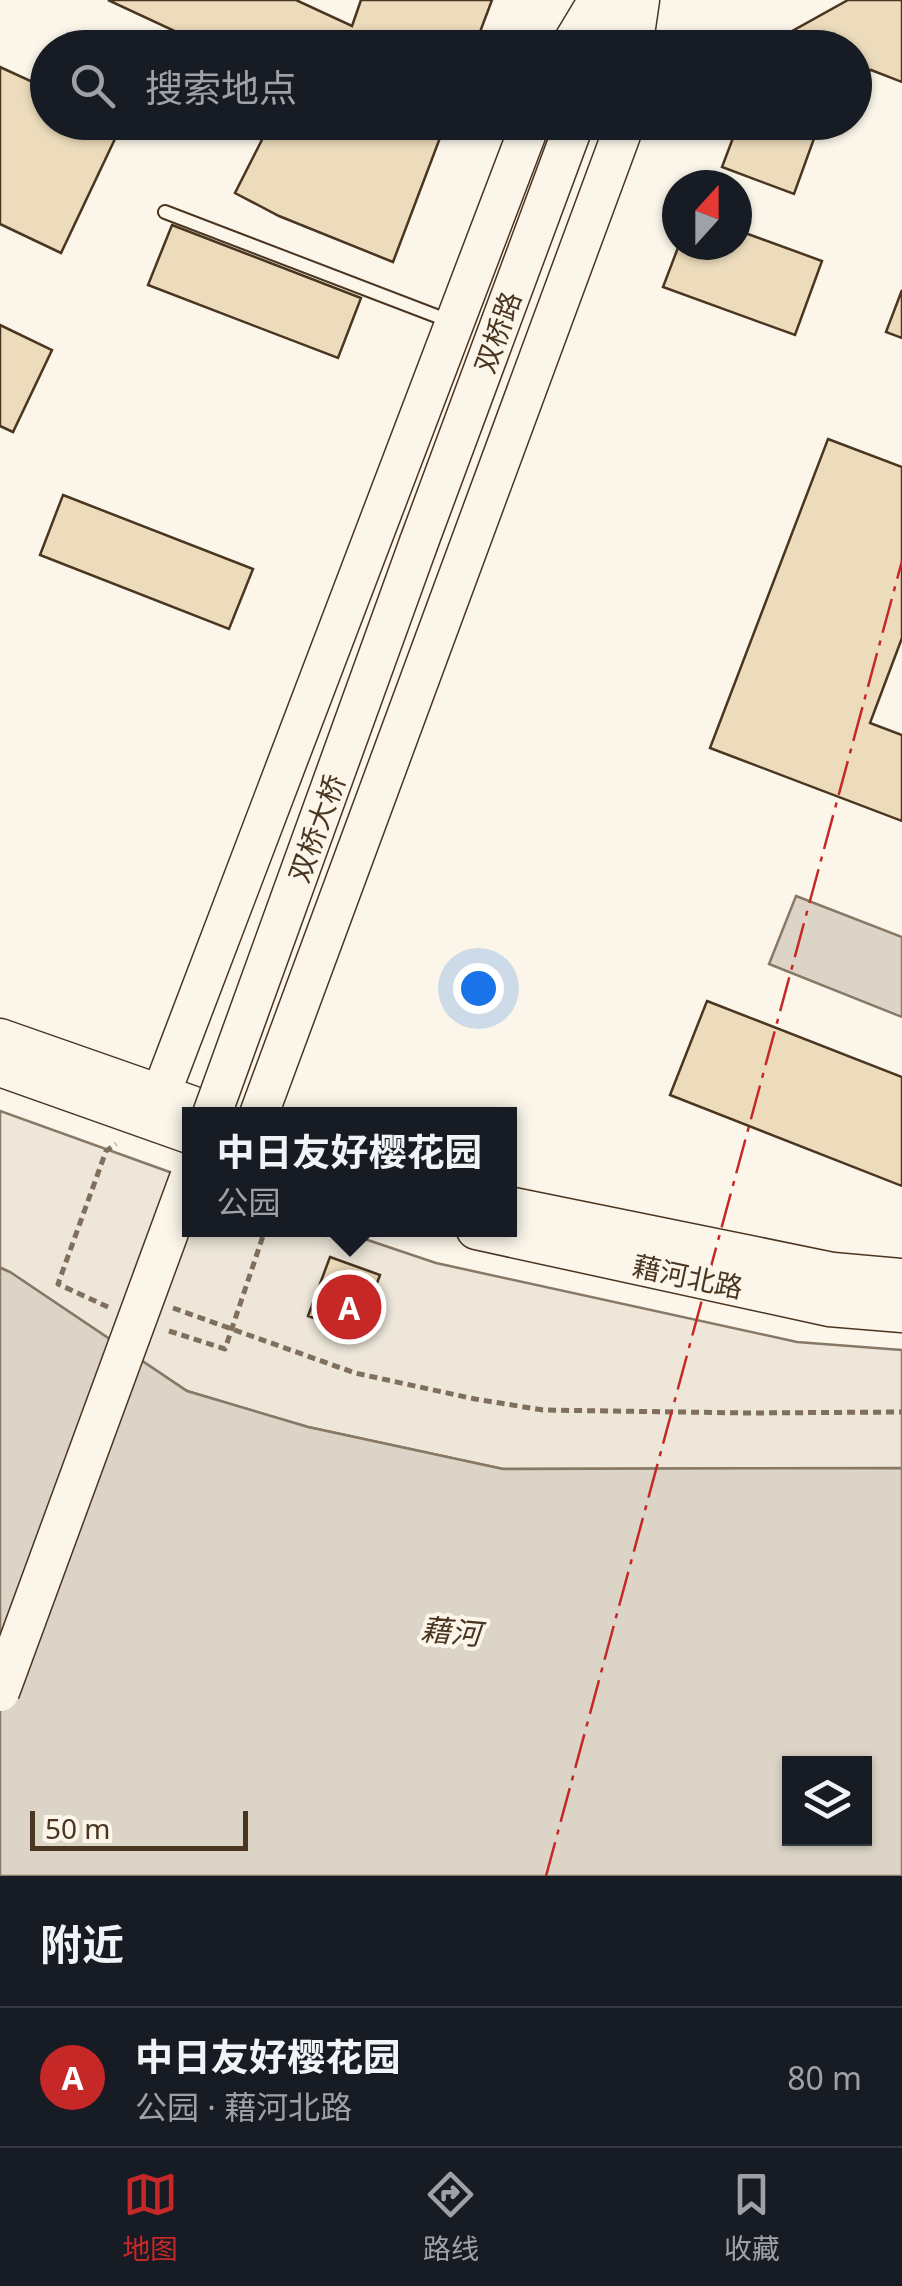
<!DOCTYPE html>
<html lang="zh">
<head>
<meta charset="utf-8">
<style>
  :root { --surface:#171b24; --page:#20242c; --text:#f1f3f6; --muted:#9ea1a6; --line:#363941; --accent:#c62828 }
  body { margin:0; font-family:"Noto Sans","Noto Sans SC",sans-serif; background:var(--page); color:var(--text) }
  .controls { position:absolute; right:30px; bottom:30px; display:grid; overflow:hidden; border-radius:0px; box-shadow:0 2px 8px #0004 }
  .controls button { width:90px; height:90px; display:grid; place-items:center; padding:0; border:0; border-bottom:2px solid var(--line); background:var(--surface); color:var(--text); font:50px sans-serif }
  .compass { position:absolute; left:662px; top:170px; width:90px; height:90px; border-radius:50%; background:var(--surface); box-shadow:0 2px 8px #0004; rotate:21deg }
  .scale { position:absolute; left:30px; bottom:25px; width:218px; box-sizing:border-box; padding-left:10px; border:5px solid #4a3520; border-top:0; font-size:28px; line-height:35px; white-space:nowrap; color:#4a3520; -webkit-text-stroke:8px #fbf6e9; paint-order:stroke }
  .you { position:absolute; left:478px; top:988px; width:35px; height:35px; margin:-25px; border:8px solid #fff; border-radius:50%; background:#1a73e8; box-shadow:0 0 0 15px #1a73e833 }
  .badge { display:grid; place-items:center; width:65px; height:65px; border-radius:50%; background:var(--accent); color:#fff; font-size:32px; font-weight:700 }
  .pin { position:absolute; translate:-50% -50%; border:5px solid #fff; box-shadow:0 2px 10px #0006 }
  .popup { position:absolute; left:182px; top:1107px; width:335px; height:130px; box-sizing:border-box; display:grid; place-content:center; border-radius:0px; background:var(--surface); filter:drop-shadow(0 2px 8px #0005); font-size:32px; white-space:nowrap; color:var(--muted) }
  .popup b { font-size:38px; color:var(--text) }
  .popup::after { content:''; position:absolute; left:50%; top:100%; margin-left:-20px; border:20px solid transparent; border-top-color:var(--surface) }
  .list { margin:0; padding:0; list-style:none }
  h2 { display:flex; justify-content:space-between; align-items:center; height:130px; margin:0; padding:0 40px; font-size:42px }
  h2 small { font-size:32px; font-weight:400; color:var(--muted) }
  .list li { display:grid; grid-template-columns:65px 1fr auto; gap:30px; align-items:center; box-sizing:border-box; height:140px; padding:0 40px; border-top:2px solid var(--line) }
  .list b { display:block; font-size:38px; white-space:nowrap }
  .list p { margin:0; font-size:32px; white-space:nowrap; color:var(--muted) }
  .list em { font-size:32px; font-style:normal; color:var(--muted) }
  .icon { flex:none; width:55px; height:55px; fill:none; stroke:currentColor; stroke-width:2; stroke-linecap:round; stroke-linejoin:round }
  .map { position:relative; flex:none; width:902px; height:1876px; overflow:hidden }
  .search { position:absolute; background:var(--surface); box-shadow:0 2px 8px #0004; left:30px; right:30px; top:30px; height:110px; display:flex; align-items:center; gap:25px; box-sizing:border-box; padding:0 35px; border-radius:55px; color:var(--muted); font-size:38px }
  .sheet { height:270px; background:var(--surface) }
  nav { display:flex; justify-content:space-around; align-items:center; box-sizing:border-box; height:140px; border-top:2px solid var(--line); background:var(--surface); font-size:28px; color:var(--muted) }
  nav a { display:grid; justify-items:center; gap:5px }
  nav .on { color:var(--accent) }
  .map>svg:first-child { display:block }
  .green { fill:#ede6d9; stroke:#887966; stroke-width:2.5 }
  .water { fill:#dcd4c6; stroke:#887966; stroke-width:2.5; fill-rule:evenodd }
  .building { fill:#ecdcbc; stroke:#4a3520; stroke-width:2.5 }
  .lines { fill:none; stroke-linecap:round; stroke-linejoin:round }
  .lane-casing { stroke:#4a3520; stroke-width:16 }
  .secondary-casing { stroke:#4a3520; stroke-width:41 }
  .path { stroke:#7f6f5c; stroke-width:5; stroke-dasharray:8 5; stroke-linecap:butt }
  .lane { stroke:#fbf6e9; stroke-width:12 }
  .secondary { stroke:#fbf6e9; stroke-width:38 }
  .secondary-bridge-casing { stroke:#4a3520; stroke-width:41; stroke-linecap:butt }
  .path-bridge { stroke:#7f6f5c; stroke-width:5; stroke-dasharray:8 5; stroke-linecap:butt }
  .secondary-bridge { stroke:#fbf6e9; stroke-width:38 }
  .power { stroke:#c62828; stroke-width:2.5; stroke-dasharray:35 8 5 8; stroke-linecap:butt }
  .labels { text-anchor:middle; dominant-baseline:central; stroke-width:8; stroke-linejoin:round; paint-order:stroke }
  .street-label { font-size:28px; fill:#4a3520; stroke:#fbf6e9 }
  .water-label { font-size:30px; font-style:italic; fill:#4a3520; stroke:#fbf6e9 }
</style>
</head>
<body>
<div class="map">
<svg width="902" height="1876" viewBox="0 0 902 1876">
  <rect width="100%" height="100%" fill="#fbf6e9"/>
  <path class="green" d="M0,1111l189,68v51h149l98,33 361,79 105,8v118l-399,1 -195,-42 -121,-36 -177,-119 -10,-5z"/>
  <path class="water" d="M796,896l106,41v80l-133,-53z
    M0,1268l10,4 177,119 121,36 195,42 399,-1v408h-902zM790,1764h74v74h-74z"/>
  <path class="building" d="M108,0h188l56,26 9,-26h131l-18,48h-263z
    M848,0h54v82l-31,-12 -17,10v-32h-87l2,-4z
    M0,67l48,22v33h70l4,2 -61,129 -61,-29z
    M271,122h175l-53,140 -114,-46 -44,-23z
    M739,122h81l-26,72 -72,-27z
    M172,225l189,73 -23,60 -190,-73z
    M737,230l85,31 -27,74 -132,-48 16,-42h58z
    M902,290v48l-16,-6z
    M0,325l52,25 -39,82 -13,-6z
    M828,439l74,28v171l-32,85 32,12v86l-192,-73z
    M63,495l190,74 -24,60 -189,-74z
    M707,1001l195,76v109l-232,-91z
    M330,1257l50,18 -22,59 -50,-18z"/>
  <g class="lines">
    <g class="lane-casing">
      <path id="lane" d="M165,212l287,110"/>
    </g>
    <g class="secondary-casing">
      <path id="secondary" d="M569,48l29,-48
        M602,48l18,-48
        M633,48l7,-48
        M419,542l156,-420
        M0,1038l217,76
        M0,1067l189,67
        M259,1114l362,-979 1,-13
        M151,1120l380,-998
        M509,1206l324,66 69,6
        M476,1230l353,77 73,6"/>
    </g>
    <path class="path" d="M108,1307l-50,-23 48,-133 10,-7
      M173,1308l182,65 120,26 68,11 207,3 152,-1"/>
    <use href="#lane" class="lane"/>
    <use href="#secondary" class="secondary"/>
    <g class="secondary-bridge-casing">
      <path id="secondary-bridge" d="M212,1114l207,-572
        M0,1692l189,-514"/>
    </g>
    <path class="path-bridge" d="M169,1331l56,18 40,-119"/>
    <use href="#secondary-bridge" class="secondary-bridge"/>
    <path class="power" d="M546,1876l356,-1315"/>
  </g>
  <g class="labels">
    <g class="street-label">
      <text transform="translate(497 332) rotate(-70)">双桥路</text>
      <text transform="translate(316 828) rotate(-70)">双桥大桥</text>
      <text transform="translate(688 1276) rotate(12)">藉河北路</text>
    </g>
    <g class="water-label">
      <text transform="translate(451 1631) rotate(5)">藉河</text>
    </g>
  </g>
</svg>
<div class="controls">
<button><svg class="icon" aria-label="layers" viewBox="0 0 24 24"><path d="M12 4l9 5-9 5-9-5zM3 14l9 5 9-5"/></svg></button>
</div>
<svg class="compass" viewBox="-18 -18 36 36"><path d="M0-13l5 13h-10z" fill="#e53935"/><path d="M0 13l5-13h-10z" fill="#9ea1a6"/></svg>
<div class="scale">50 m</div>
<div class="you"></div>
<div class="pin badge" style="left:349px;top:1307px">A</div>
<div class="popup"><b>中日友好樱花园</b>公园</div>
<div class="search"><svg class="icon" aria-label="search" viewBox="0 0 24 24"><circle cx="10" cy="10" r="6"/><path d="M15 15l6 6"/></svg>搜索地点</div>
</div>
<section class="sheet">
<h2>附近<small></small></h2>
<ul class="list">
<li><span class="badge">A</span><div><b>中日友好樱花园</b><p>公园 · 藉河北路</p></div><em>80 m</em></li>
</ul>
</section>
<nav>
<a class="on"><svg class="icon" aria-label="map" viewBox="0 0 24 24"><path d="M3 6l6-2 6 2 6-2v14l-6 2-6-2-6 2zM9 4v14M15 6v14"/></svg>地图</a>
<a><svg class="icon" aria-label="directions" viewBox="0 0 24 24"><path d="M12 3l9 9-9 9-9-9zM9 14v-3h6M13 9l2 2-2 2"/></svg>路线</a>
<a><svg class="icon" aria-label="saved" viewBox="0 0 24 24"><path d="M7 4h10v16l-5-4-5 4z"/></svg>收藏</a>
</nav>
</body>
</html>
